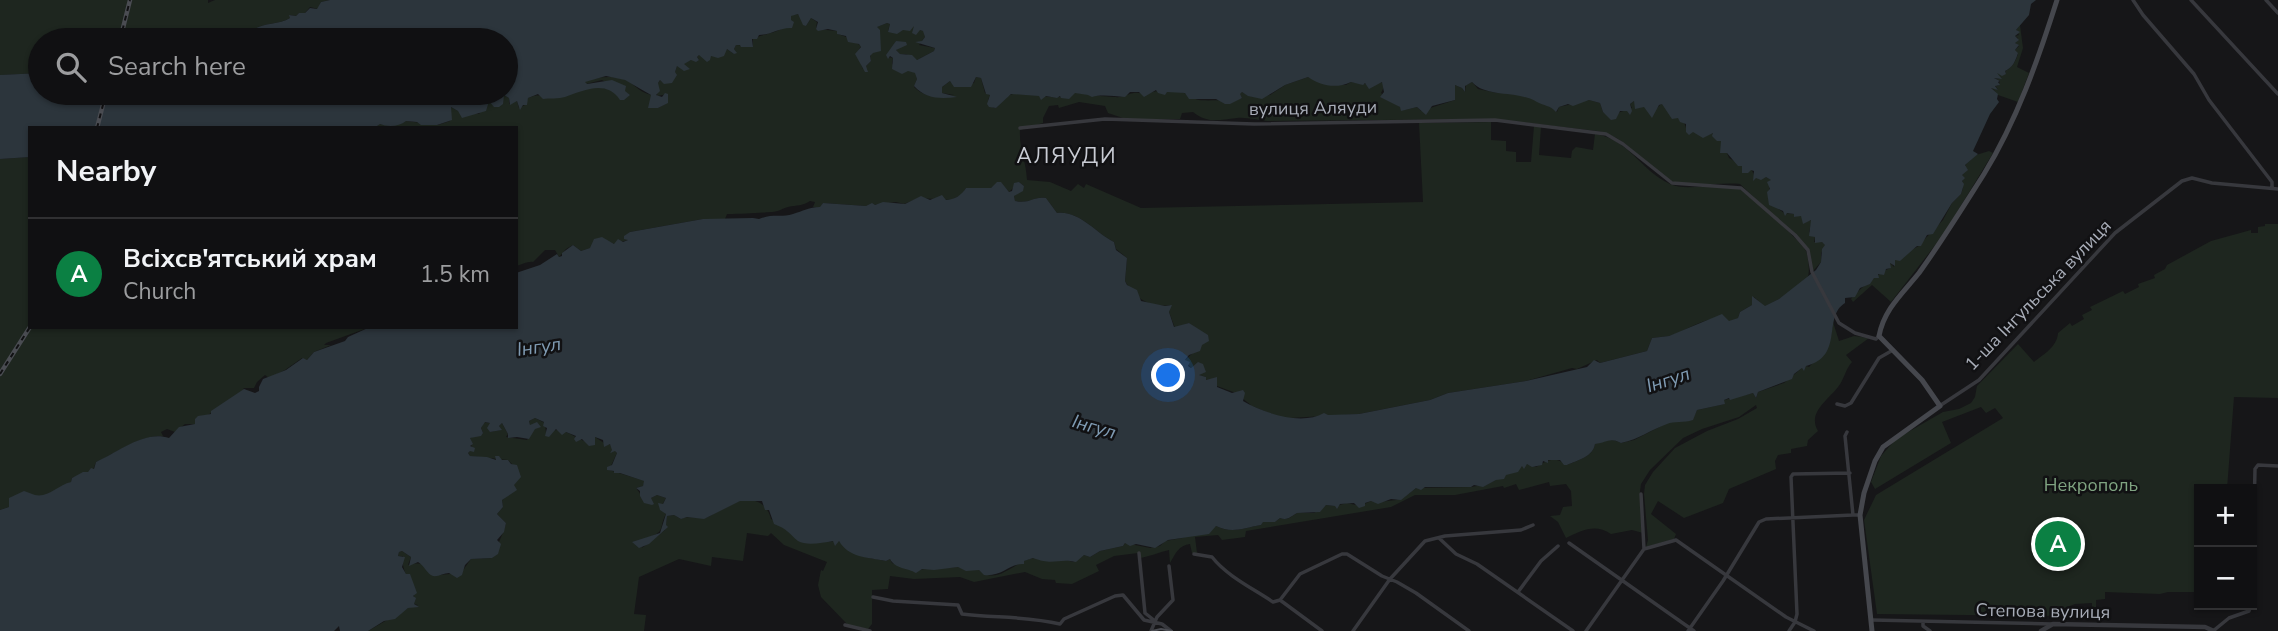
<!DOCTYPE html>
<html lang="en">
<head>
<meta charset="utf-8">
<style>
  :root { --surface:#101012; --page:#19191b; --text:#f1f3f6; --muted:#9c9d9f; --line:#303032; --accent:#0b8043 }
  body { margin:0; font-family:"Nunito Sans",sans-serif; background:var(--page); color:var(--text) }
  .controls { position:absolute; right:21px; bottom:21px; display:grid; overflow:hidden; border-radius:0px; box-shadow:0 2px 5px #0004 }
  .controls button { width:63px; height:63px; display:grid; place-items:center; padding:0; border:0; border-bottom:2px solid var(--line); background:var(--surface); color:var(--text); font:35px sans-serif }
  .you { position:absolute; left:1169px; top:376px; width:24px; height:24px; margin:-18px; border:5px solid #fff; border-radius:50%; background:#1a73e8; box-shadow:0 0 0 10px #1a73e833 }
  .badge { display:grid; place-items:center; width:46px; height:46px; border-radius:50%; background:var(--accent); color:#fff; font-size:23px; font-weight:700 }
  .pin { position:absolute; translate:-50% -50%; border:4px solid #fff; box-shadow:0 2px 7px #0006 }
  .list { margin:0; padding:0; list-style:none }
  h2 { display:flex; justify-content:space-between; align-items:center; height:91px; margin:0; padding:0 28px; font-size:30px }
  h2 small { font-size:23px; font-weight:400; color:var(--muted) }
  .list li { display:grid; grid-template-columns:46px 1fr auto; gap:21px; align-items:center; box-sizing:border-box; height:112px; padding:0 28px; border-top:2px solid var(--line) }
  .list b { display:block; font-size:26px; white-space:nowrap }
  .list p { margin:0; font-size:23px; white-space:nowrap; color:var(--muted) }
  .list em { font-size:23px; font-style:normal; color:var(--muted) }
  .icon { flex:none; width:38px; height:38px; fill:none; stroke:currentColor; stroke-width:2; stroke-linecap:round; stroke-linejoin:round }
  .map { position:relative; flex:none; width:2278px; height:631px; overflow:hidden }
  .search { position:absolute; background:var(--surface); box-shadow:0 2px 5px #0004; left:28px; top:28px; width:490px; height:77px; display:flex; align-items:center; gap:18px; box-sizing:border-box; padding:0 24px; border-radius:38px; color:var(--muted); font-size:26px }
  .panel { position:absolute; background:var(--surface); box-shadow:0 2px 5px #0004; left:28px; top:126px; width:490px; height:203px; border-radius:0px }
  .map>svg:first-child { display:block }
  .green { fill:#1e261f }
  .water { fill:#2c353c }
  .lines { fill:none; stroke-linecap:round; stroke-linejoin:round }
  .minor { stroke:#37383d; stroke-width:3.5 }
  .tertiary { stroke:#37383d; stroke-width:4.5 }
  .secondary { stroke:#45474d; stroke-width:5 }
  .tram { stroke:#4a4c52; stroke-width:2 }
  .rail-casing { stroke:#4a4c52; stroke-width:4.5 }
  .rail { stroke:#111113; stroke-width:2; stroke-dasharray:5; stroke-linecap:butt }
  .labels { text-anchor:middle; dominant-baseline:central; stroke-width:5; stroke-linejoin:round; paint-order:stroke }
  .street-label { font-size:18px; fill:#a8adb8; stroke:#111113 }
  .park-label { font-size:18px; fill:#7fa381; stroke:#111113 }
  .water-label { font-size:19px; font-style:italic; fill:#7f9bb3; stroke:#111113 }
  .quarter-label { font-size:21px; letter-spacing:2px; fill:#c9ccd4; stroke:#111113 }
</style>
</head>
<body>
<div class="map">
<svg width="2278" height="631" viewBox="0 0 2278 631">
  <rect width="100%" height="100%" fill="#161618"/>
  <path class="green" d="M0,0h129l-10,40h-79v33l-38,2h-2z
    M132,0h76v3l7,-3h115l-9,2 -3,7 -8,-2 -5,6h-6l-3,3 -6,-1v3c-12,8 -30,3 -39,15h-14l-13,7h-103z
    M798,14l8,12 5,-8 6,4 -1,7 21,2 1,3c7,2 17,7 23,12l-4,7 6,16 8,-8 -1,-4 9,-21 -3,-9 11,-4 3,1 -2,7 14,-1 12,-6 6,6 4,1 1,6 -6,8 16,3 -1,3 -17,9 -11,-6h-6l-4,-4 5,-4 -5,-5 -8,16 5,1 -1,6 24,9 1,6 -3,8c12,12 24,9 40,8l-12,-2v-6l8,-6 5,6 19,-4 2,-6 5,1 4,15 5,2 -2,5 5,8h3c5,-5 10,-13 17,-14 19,-3 44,10 62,-2 4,2 41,6 45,5 11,-3 15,-7 27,-2 7,-6 27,-5 37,-2 5,1 9,6 15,7 6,1 37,0 43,-2l-3,-4 3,-2 11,5 17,-2 15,-10 23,-8 21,8h17l5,-3 22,3 10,-3 1,5 -3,6 23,17 13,-3 4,4 34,-11v-15l7,3 3,4 1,-7 6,-3 6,7 19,4 2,-2c19,5 44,6 58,21l2,-5 30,-7 11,3 3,9 6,4 23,-8 -2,-4 4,-3 5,7 5,-2 7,8 11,-11 22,19 2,6 18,8 9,-3 8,8 2,12h4l2,5 14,8 -1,7 9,-4 5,9 10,-1 6,3 -3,6 3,18 12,9 10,1v3l7,-2 5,6 6,-1 -3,12 6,5 -1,5h8l4,3 -5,8v9l-8,9 -4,-21 -69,-66c-19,-2 -54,5 -71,-4 -26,-14 -41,-44 -72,-49l-102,-12 -228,2c-10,-1 -20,-4 -30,-3 -18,2 -29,6 -44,-6l-11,1 -2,6h-54l-18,-6 -3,-7 -26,-4 -20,6 -1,-3 -9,1 -6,12v5l-23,7c-1,19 6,30 7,50l23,2 21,9 7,-7 6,4 2,-4 55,24 282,-6 -4,-79 72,-1v18l15,1v10l10,1v10h15l3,-36 7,1 -2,28 32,3 1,-7 4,-4 17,3 2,-16c34,5 46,37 75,50 20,9 48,-5 69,5 11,6 61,51 67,62 2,4 4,21 2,25 -5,11 -33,25 -43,31l-11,-10 -2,8 -12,7 -2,6 -9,4c-19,-11 -41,9 -60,14 -5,1 -11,1 -17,2l-5,13 -47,12 -3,-3 -20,9 -5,-1 -46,13 -78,12 -18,7 -71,14 -69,4 -11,-1 -27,-11 -16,-13 -19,-7 -3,-7 -9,1 1,-3 -7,-2 -3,-10 -5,3 -6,-8 10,-9 4,-20 -10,-8 -14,5 -6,-16 1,-7c-19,3 -35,-6 -45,-24l2,-23 -11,-9 -2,-7c-18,-9 -35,-32 -57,-29l-11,-15c-14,-2 -14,6 -31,3l-1,-5 10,-10 -5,-4 -10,10 -9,-10 -9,6h-25l-3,6 -12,6 -32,-2 -15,6 -8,-2 -30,4 -43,-3 -3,5 -7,-1 2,-5 -5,-1c-7,5 -13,4 -22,6 -5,1 -10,5 -16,5 -16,1 -28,2 -45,2l-2,5h-22l-73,13 -2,8 -14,4 -4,-2 -29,9 -8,-6 -7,4 -7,8 -4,-7h-10l-12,12c-5,-1 -12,3 -17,4v-138h-142l5,-4 8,1 19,-4 32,4 12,-4 1,-14 7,4 21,3 10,-13 4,4h6l4,-11 6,4v6l8,-3 2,7 6,-3 3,-7c15,-6 13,1 26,-1 16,-3 33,-11 49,-9 8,1 18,5 27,7l-28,-15 -16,4 -2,-3c15,-4 33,-7 47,2 6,5 12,10 20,12v8l7,5 9,-5 1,-9 -11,2 1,-13 2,-3 2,2 10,-2 5,-14 14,-6h8l-2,-3 2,-2 10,2 18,-8 7,5 2,-2 -2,-3 2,-4 17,1v-7c12,-7 36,-5 38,-24z
    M2020,25l3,23 -6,19 12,6 -11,29 -20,-7 -7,-8 7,3 -3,-5 3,1 2,-5 -6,-3 7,1 -5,-6 10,1 -1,-3c8,-4 10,-9 13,-17l-3,-4 4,-4 -4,-3 3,-5 -3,-2 4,-1 -3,-5z
    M1989,151l4,2 -50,82 -52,67 -19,-17 -19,17 -2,-3c8,-10 29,-27 39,-31l-1,-4 1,-1 4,4 1,-7 27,-16v-2l21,-22 9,-17 9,-9 2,-6 -1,-13 4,-11 10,-9z
    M29,157l1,168 -30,46v-212z
    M2265,224h13v174l-44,-1 -7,92h-28v103h-31l-8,2 -55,-2v7l-9,1v7h-4v-4l-17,1 -13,5v7l-185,-2 -13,-94 12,-25 127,-77 -8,-10 -9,5 -5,-6 -39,15 9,21 -76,46 -4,-7 10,-26 15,-17 47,-27 16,-3 12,-6 4,-6 2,-11 41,-42 16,18c10,-8 23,-15 24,-29l12,-10 2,3 12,-7 -2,-4 10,-5 -2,-3 33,-16 2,3 14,-7 -1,-3 17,-6 -1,-3 11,-6 2,-4 44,-24 40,-11v3h7v-6l7,-1z
    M1833,322l6,19 15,-5 15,2 -23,17 6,7c-7,8 -8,18 -14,25 -10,13 -31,26 -20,44l-10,9 -1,6 -16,3v4l-13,2 -3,6 1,8 -47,20 -6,14 -39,15 -26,-17 -7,13 25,20 -2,5 -28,8 2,-7 -4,-46 1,-9 8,-13 22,-24 32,-17 31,-12 19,-11 -1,-3 -17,12 -37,12 -19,9 -33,32 -9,14 -1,7 3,42 -11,-3 -21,4c-16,-11 -30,-3 -45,4l-8,-16 -8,-6 10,-1 3,-8 9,-1 -1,-15 -5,-7 -16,2 -1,-4 -30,8 -3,-6 -12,4 -1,-2 -48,9h-40l-24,12 -145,24 -1,6 -23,3 -4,-5 -23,2 2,16h-5l-2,-9c-11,1 -15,10 -20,19l-1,-13c-10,2 -20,7 -30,8l-1,-5 -24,3 -18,9 3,6 -27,13 -16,-1 -1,-3 -13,-1 -17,-7 -51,10 -14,-5 -46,2 -24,-3 -2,13 -16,1v34l-4,5 -20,-4 -27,-28 -3,-12 3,-15 2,1 4,-9 -43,-17 -13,-12 -3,3 -21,-3 -4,28 -31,-4 -1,9 -32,-7 -40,18 -5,37 12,1 -2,16h-276l40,-23 10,-3 -4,-1c3,-19 -14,-29 -11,-48h-5l1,-4 3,-1 9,6 -3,8c16,-4 18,1 31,10l22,-2 10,-14 21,-1c5,-13 11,-23 14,-35l-9,-9 6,-7 -1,-7c15,-12 12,-17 11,-35l-5,-5 -38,-4 -2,-3 4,-5 -2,-10 13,-5 -2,-5 3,-6 6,1v9l11,-2 -2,-4 3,-3 6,11 -2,3 21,3 8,-15h-5l-1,-4 6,-3 10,5 1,10c4,-1 7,-3 11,-3 13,0 23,14 37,12l1,-5 12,8 3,-1 7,9 -8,17 36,11 -2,5 -7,2 10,14 5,-1v-3l6,-3 9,3 -5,9 5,7c-8,14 1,18 -20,24l-4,10 23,-18 2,-14 7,-1 7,4c9,-4 19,1 27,-2 3,-1 6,-4 9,-6 19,-13 47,-19 54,8l37,24 31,-2c14,16 27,16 47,20l4,-2 2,4 20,7 46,-3 21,3c18,17 36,-10 55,-12 12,-1 29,0 39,4l11,-7 6,2 10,-6 23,-5 2,-3 25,5 10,-2 5,-5 17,-3 34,-12c16,8 27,2 45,-1l2,-4 12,1 5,-4c9,3 11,-2 17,-5h17l12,-8 10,1 11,-3 13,3 11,-5 8,1 17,-2 12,-6 8,-6 55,-1 17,-3 34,-18 6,-2 8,3c10,-6 18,-12 31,-2 11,-5 26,-8 28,-21 11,-4 16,-6 26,-1l13,-3 35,-18 23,-2 5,-10 27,-6v-4l29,-7 3,5 2,-6 26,-9 18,-15 2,2 2,-4 3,1c21,-22 20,-15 24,-45z
    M32,327h338l-44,16 -2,2h7l-17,7 -7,8 -5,-2 -17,12 -16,8 -4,-3 -8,7 -3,6h-11l1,1 -3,3 -46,32h-10l-10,8 -8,-3 -6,3 2,4c-24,-1 -46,17 -67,26l-3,8 -21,8 -1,4 -26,14h-32l-4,11 -9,3v-134z"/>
  <path class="water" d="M330,0h1706l-5,4 -2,11 -13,15 4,2 -5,4 4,4 -4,3 4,2 -4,5 3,3c-3,9 -5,14 -13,18l1,3 -4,2 -5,-3 5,6 -8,-1 6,3 -2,1 2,3 -5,1 3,4 -7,-2 7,6 -1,5 2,3 -9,12 -17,37 5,3 -13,11 3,5 -6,5 3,3 -3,3 2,3 -3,10 -9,9 -19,31 -6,1 -6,11h-4l-17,15 -5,-1v6l-5,-3 1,5 -5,1 -2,6 -6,-1 1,4h-5l-4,6 -10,4 -5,9 -10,1v5c-23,14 0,53 -39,63l-2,5 -2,-3 -8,6 -2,5 -34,13 -2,6 -3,-5 -23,7 -1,-2 -5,2 1,4 -28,6 -4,10c-9,3 -19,1 -26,4 -17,6 -27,15 -46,19 -12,-6 -14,0 -26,1 -2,13 -17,16 -28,21h-3l-4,-5h-12v3l-5,-2 -1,4 -10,2 -5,-3 -3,5 -2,-3 -4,6 -12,3 -2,4 -8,1 -13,7 -9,-2 -3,2h-46l-4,3 -5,-2 -15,12 -10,-1 -13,5 -7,-3 -6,2v3l-6,2 -5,-5 -14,1 -3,5 -2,-3 -9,-1 -6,7 -23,1c-6,3 -9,8 -17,5l-5,4h-12l-2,3c-18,3 -29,9 -45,1l-7,8 -41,6 -13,8 -19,-4 -6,2 -5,-3 -2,3 -23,5 -10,6 -6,-2 -8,7c-18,-4 -22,4 -43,-4l-9,3v3c-14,-1 -22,13 -40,11l-5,-5 -13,1 -8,-4 -24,3 -12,-1 -6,4c-8,-5 -21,-4 -26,-14l-4,2c-19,-4 -37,-3 -47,-20l-4,5 -2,-5c-11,2 -27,5 -35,0 -9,-7 -10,-12 -24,-17l-5,-14h-4l-3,-9h-22l-36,18 -17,-2 -6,2 -7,-4 -7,1 -1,9 2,2 -19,17 -10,4 -7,-6 28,-9 6,-19 -6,-4 -2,-7 5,1 3,-6 -9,-3 -6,3 3,6 -2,1 -8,-2 -4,-7v-5l-4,-3 7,-2 1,-5 -24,-8h-6v-2l-7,-1v-3l5,-2 5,-12 -2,-2 -5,2 2,-3 -2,-6 -6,3 -1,-7 -8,-3v8l-6,1 -7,-7 -6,3 -2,-3 2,-3 -10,-4 -4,3 -6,-6 -7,8 -4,-1 2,-8 -4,-2 1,-4 -9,-4 -6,3 1,4 7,-3 4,5 -6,2 -6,10 -12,-2 -9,1v-4l-6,-11 -3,3 3,4 -12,2 -3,-4 3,-5 -5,-1 -4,6 2,5 -2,3 -11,2 3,6 -3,2 5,2 -1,4 -4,-1 -2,2 2,3 17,1 9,3 -1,-4h4l3,4h6l3,4 6,1 4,12 -7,8 3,5 -15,10 1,7 -6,7 9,9 -2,9 -7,8 4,4 -3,10 -6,4 -21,1 -6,6 -3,10 -5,3 -8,-5c-5,0 -11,4 -16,3 -6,-2 -9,-11 -15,-14l-9,4 2,-9 -9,-6 -3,1 -1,4 7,1 -3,10 4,7h4l7,19 -4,3 3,2 -2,6 5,3 -11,1 -13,11 -11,2 -16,10h-28l-1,-5 -5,5h-334v-121l9,-3v-9l15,-7c4,1 7,3 11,4 13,3 23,-10 36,-13l1,-4 11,-6h5l3,-4 3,1 2,-7c21,-9 48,-32 73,-24l10,-11 16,-3v-5l3,-3 13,-2v-3l33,-22 11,4 4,-2v-4l4,-8 23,-9 17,-12 4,2 7,-8 31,-11 3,-4 22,-10h146v-54l24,-8 17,-11 2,3 3,-1v-3l11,-8 8,6 9,-3 4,-9 8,-2 12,7 4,-5 5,3 5,-2 -4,-1v-3l6,-4 73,-13 50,-1 6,1c15,-6 21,-1 34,-5 10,-3 16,-7 27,-7l3,-4 43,3 6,-3 3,2 8,-3 22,2 16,-8 9,4 12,-5 4,5c8,0 16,-5 20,-12h25l6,-6h4l8,10 3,-1 2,-8 5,-1 5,4 -1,5 -9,5 1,5c16,3 17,-5 31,-3l11,15c22,-3 39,20 57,29l2,8 11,8 -2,23 2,4 10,5 4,11 24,5 7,-1 -3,7 5,15 15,-4 19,12 1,6 -7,4 -2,6 -11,4 -4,5 5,2 -2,4 3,2 7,-6 5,2 3,8 -7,3 7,2v3l11,-3v10l15,6 11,-3 2,3 -2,8c21,12 58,25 81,12l4,2 31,-1 71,-14 18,-7 78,-12 61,-14 7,-7 6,3 47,-12 5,-13 17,-2 53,-22 7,7 9,-3 2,-6 12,-7v-9l13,10 14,-7 37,-29 5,-8 1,-13 3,-4 -3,-3 -7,1v-6l-6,-1 2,-16 -8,4 -2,-8 -7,1v-3l-7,-1 -2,3 -2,-5 -14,-6 -2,-13 3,-3 -3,-7 4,-2 -5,-3 -5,3 -5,-2 -3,3 1,-10 -3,-1 -3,3h-6v-7h-4l-11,-13h-7l1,-12h-4l-5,-5 1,-3 -10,5 -10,-6 -4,3 -3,-3v-8l-6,-2 -2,-4 -6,1 -10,-15 -3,1 -7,13 -8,-11 -9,2 -1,-8 -4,3 2,7 -2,4 -3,-4h-7l-4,8 -5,1 -8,-8 -3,-9 -11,-3 -16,6 -5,-2 -9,3 -3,5c-6,-7 -12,-6 -19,-10 -20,-12 -51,-4 -65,-20l-7,4v6l-3,-4 -7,-3v15l-23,6 -6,9 -9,-8 -16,4 -1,-4 -20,-10 4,-5 -2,-10 -13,7 -4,-6 -2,2 -12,-3c-15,7 -30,4 -43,-5l-23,8 -23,14 -14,-3 -6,-4 -2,2 2,4 -12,6h-5l-9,-5h-27l-4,-6 -18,-1 -2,3 -7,-2 -2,-3 -12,7 -5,-5h-9l-5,5c-12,-1 -24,-3 -33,0l-4,-2 -13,-2 -6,6 -8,-1 -1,-2 -3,2 -11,-2 -5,4 -2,-4 -28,-2 -15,14 -7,-1 -2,-3 3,-9 -4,-1 -5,-16 -5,-1 -5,10h-17l-4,-6 -8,6v6l15,4c-17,2 -31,2 -43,-11l3,-7 -2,-6 -7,-2 -6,3 -10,-5 1,-11 -3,-2 -2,3 -2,-4 10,-14 10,1 1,3 -11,5 4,4 12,1 5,5 17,-9 1,-3 -20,-6 7,-1 3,-4 -2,-6 -3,-1 -4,5 -4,-2 2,-7 -4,5 -7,-1 -6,4 -9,-2 2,-8 -3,-1 -10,4 3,3 1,21 -8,2 -3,3 1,5 -5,5 2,6h-3l-10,-18 6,-7 -2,-3 -11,-2 -2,-6 -9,-2v-3l-9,-2 -10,2 -2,-2 2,-7 -7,-4 -5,8 -3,-1 -5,-11 -7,2v4l3,2 -2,6c-12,-1 -21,7 -33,7l-2,4h-5l1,8h-12l-1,-2h-4l-2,4 3,4 -3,1 -7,-5 -3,7 -6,2 -7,-2 -1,4 -3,2 -8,-7 -2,2 2,3 -3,2 -5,-2 -7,4 6,5 -6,2 -7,-5 -2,6 2,3 -5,8 -8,1 -4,-4 -2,3 2,8 -4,4 6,2 3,-4 3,1v9l-10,5h-10l3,-13 -26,-15 -19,-4 -21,6 2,2 25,-4 14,6 -1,5 5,4 -6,5h-4c-14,-21 -37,-9 -55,-3 -6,2 -16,1 -22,2l-5,-5 -10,4 -1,7h-4l-3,5 -3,-9 -7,4 -1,-7 -5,-3 -1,9 -4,3h-5l-5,-6 -3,10 -24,7 -4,-7 -7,-4 1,13 -15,5h-16l-4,-3 -11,-1c-7,6 -19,6 -26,3l-6,4h-344v29l-30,2v-84l40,-2v20h466v-53h-285l16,-7h14c9,-12 27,-7 39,-15l-1,-3 7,1 3,-3h6l5,-5 7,1 4,-7z"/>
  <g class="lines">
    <path class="minor" d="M2133,0l10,15 51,59 15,26 63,82v6
      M2191,0l87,94
      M2266,0l12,13
      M1020,128l85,-9 149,5 241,-4 111,14 17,10 49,39 69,5 54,47 13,15 4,22 27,51 16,10 21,6 3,-3
      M1837,404l8,2 6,-3 28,-45 14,-8
      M1941,405l38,-25 136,-147 67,-52 10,-3 20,5 66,6
      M1847,432l-2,4 8,79h7
      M1440,539l16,15 21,10 96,67
      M1569,543l125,88
      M1644,549l32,-9 110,77 28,14
      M1139,553l6,60 10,8
      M1194,554l18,3c15,19 40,31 61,45l7,-2 42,31
      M1518,592l23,-31 17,-15
      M873,597l20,4 65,4 4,9c33,4 65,2 98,10l4,-5 51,-23 8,-1 21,25 18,4 9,7
      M1280,600l20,-26 42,-20h5l35,22 15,6 19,11 53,38
      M2252,603l3,-134 3,-4 20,1
      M1872,620l179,4
      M1923,622v4l7,5
      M845,625l25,6
      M1151,631l6,-14 16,-17 -4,-34
      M1353,631l37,-52 35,-38 20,-5 76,-6 12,-5
      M1586,631l58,-82 -3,-55
      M1688,631l35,-50 36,-59 7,-3 87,-4
      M1789,631l6,-9 2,-8 -6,-137 2,-3 57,-1
      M2213,631l16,-13 20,-7 2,-6"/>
    <path class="tertiary" d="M2041,631l12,-7 152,3 9,4"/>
    <path class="secondary" d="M1872,631l-12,-116 4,-22 11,-32 8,-14 57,-41 -18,-26 -43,-44c5,-27 24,-43 40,-63 23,-32 44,-66 65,-99 33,-54 54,-114 73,-174"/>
    <path class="tram" d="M1152,631l9,-2 11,2"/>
    <g class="rail-casing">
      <path id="rail" d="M120,40l10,-40
        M97,128l9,-35
        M0,374l30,-47"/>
    </g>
    <use href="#rail" class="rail"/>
  </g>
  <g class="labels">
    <g class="street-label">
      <text transform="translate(1313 108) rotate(-1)">вулиця Аляуди</text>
      <text transform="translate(2038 295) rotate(-46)">1-ша Інгульська вулиця</text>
      <text transform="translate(2043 611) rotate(1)">Степова вулиця</text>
    </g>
    <g class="park-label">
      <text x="2091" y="485">Некрополь</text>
    </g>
    <g class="water-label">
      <text transform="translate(539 347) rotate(-8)">Інгул</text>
      <text transform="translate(1668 380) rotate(-18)">Інгул</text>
      <text transform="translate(1094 427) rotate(16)">Інгул</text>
    </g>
    <g class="quarter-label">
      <text x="1067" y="156">АЛЯУДИ</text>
    </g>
  </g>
</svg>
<div class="controls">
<button>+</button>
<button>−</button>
</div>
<div class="you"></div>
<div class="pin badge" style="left:2058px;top:544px">A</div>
<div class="search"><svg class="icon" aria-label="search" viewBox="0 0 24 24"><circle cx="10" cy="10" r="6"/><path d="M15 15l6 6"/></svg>Search here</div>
<section class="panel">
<h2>Nearby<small></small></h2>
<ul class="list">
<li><span class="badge">A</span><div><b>Всіхсв'ятський храм</b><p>Church</p></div><em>1.5 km</em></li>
</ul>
</section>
</div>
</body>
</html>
